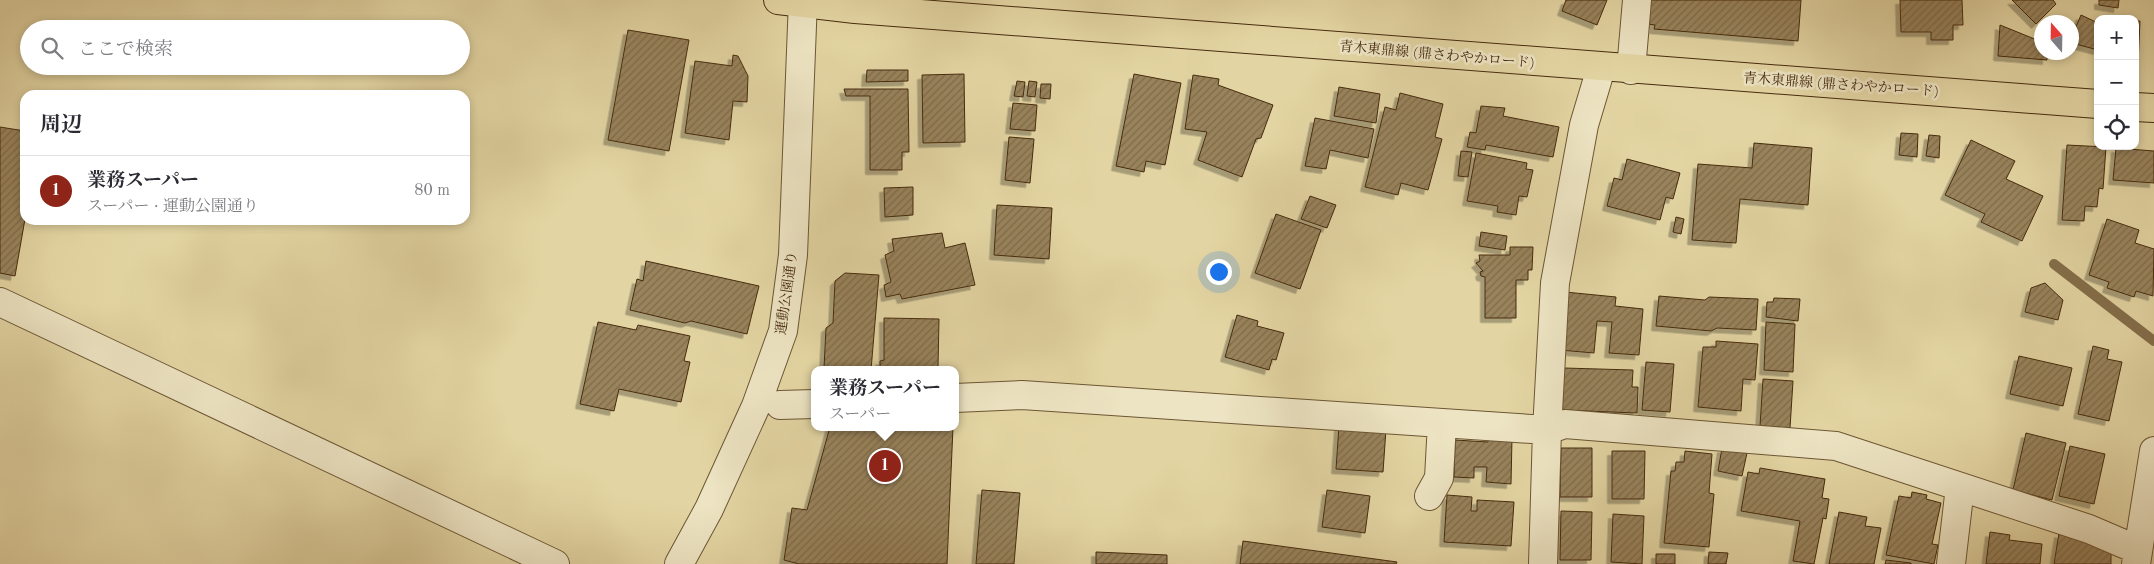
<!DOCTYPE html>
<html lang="ja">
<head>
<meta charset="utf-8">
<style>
  :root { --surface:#fff; --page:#f2f2f3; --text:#2b2b33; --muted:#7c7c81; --line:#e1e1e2; --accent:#8f2418 }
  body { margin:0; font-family:"Old Standard TT","Noto Serif JP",serif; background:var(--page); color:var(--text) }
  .controls { position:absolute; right:15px; top:15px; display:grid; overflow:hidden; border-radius:10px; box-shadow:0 2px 8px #0003 }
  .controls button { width:45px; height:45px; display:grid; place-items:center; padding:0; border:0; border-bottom:1px solid var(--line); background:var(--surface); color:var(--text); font:25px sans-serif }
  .compass { position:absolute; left:2034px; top:15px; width:45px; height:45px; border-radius:50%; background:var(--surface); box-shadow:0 2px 8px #0003; rotate:340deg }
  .you { position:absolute; left:1218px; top:271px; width:18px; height:18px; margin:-12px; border:4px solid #fff; border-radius:50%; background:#1a73e8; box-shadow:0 0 0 8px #1a73e833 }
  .badge { display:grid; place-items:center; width:32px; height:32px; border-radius:50%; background:var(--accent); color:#fff; font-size:16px; font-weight:700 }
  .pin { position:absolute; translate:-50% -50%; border:2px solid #fff; box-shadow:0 1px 5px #0006 }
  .popup { position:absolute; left:811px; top:366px; width:148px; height:65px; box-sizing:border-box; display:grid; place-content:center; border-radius:10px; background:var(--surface); filter:drop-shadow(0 1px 4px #0005); font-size:16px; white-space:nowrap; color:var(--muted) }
  .popup b { font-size:19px; color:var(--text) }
  .popup::after { content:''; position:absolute; left:50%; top:100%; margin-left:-10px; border:10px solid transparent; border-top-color:var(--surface) }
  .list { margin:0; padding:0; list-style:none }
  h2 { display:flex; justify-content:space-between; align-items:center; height:65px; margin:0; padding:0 20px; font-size:21px }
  h2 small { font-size:16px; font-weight:400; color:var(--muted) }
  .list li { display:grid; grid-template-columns:32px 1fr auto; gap:15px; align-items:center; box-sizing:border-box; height:70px; padding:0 20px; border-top:1px solid var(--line) }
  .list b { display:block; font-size:19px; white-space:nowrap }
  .list p { margin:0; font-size:16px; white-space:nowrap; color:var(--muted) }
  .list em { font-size:16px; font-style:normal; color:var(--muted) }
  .icon { flex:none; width:28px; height:28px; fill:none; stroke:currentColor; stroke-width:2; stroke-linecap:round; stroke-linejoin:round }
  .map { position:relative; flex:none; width:2154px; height:564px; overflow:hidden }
  .search { position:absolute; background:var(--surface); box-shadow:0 2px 8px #0003; left:20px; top:20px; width:450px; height:55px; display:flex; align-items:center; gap:12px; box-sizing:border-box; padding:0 18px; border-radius:28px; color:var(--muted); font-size:19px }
  .panel { position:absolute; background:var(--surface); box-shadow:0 2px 8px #0003; left:20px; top:90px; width:450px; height:135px; border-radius:15px }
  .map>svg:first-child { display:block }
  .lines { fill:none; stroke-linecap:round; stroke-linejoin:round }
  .stream { stroke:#846e4a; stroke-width:10 }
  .building { fill:url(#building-hatch); stroke:#462b0f; filter:url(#shadow) }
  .minor-casing { stroke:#6d5634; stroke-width:30 }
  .major-casing { stroke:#462b0f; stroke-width:30 }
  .minor { stroke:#ede4c3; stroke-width:28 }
  .major { stroke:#e3d5a3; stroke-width:28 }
  .labels { text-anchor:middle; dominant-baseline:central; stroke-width:5; stroke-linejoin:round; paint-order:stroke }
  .street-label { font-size:14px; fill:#462b0f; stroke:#ede4c3 }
</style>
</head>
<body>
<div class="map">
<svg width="2154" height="564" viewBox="0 0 2154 564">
  <defs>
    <pattern id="building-hatch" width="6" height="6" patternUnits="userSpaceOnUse" patternTransform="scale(1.25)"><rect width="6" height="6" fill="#98835c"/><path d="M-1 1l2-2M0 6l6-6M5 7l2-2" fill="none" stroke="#7e6b4a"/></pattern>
    <filter id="shadow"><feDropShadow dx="-4.5" dy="4.5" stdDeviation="0" flood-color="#0004"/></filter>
  </defs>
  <rect width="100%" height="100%" fill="#e3d5a3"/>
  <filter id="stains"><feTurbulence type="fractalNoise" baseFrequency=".004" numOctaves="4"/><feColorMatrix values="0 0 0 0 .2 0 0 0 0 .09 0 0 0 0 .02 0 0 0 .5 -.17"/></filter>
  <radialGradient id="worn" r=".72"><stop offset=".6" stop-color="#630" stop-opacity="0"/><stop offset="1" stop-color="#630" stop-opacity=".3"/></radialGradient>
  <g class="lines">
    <path class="stream" d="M2054,264l100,77"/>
  </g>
  <path class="building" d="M1566,0h41l-10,25 -35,-14z
    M1650,0h151l-3,41 -144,-12 1,-4 -7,-1z
    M1900,0h62l1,25h-10v15h-22v-8h-30z
    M2012,0h41l3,4 -20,20z
    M2099,0h20l-1,8 -19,-3z
    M2081,15l17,8v27l-26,-7v-7z
    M2135,21h5l-2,43h-3z
    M2000,25l42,17v10h5v8l-49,-4z
    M628,30l61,10 -20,111 -61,-11z
    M733,55l5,1 10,20 -1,26 -14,-1 -4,39 -44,-7 10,-72 37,5z
    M867,70h41v11l-42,1z
    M964,74l1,68 -42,1 -1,-68z
    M1134,74l47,9 -16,82 -19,-4 -2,11 -28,-6z
    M1193,75l26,4 -1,6 55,20 -12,33 -5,1 -14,38 -44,-17 9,-28 -22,-3z
    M1017,81l8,1 -2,15 -9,-1z
    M1029,81l8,1 -2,15 -8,-1z
    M1041,84h10l-1,15 -10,-1z
    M1339,87l41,7 -4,29 -42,-7z
    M844,89h64l1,63h-7v18h-32v-74h-24z
    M1400,93l43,11 -8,33 7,2 -14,51 -27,-7 -3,12 -33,-8 20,-80 11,3z
    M1013,103l24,2 -2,26 -25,-2z
    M1481,106l24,2 -2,8 56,11 -6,30 -67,-12 -1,5 -18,-3 3,-15 6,1z
    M1315,118l59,11 -6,29 -38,-8 -4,19 -21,-3z
    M0,127l25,4v88l-10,57 -15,-3z
    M1901,133l17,1 -1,23 -18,-2z
    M1929,135l11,1 -1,22 -13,-2z
    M1009,137l25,2 -4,44 -25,-3z
    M1971,140l44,21 -9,18 37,17 -21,45 -41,-19 4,-8 -40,-19z
    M1754,143l58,5 -4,57 -68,-6 -4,44 -44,-3 6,-76 54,4z
    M2067,145l39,2 -3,42 -4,-1 -2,19 -12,-1 -1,15 -22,-1z
    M2116,148l38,3v32l-41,-3z
    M1461,151l11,1 -4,25 -10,-1z
    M1476,153l51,10 -1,6 7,1 -6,27 -8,-1 -3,19 -19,-3 1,-6 -31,-5z
    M1627,159l53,14 -7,26 -7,-2 -6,23 -53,-14 7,-28 8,2z
    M913,187v28l-28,2 -1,-29z
    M1310,196l26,9 -9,23 -26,-9z
    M997,205l55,3 -3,51 -55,-4z
    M1276,214l45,16 -21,59 -45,-16z
    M1676,217l8,2 -3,15 -8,-2z
    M2107,219l32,11 -4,13 19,6 -1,47 -17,-5 -2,6 -27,-9 2,-6 -20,-7z
    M1481,232l26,4 -2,14 -26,-4z
    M942,233l3,15 20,-5 10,42 -73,14 -2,-5 -14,3 -2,-12 7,-3 -6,-27 9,-4 -2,-12z
    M1510,247h23l-1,23h-4v10h-12v38h-31v-41l-4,-1 -1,-4 3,-1 -7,-8 4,-2 -1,-6h31z
    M646,261l113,25 -12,48 -56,-13 -6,2 -55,-13 7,-31 6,2z
    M845,273l34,2 -8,95 -47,-2 2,-40 7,-5 2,-42z
    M2045,283l18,17 -5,20 -33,-8 6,-24z
    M1565,292l51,5 -1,9 28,3 -4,46 -30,-2 3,-31 -15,-1 -3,32 -34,-3z
    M1659,296l46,4 4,-3 49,2 -2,31 -39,-2 -6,3 -55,-5z
    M1774,298l26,1 -2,22 -32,-4 1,-15h6z
    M1237,315l21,6 -1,5 27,7 -8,27 -4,-1 -3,11 -44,-13z
    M884,318l55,1 -1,48h-41v3h-17v-9l4,-1z
    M598,322l38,8 2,-5 52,11 -6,25 6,1 -9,40 -62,-13 -5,22 -34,-7z
    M1766,322l29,2 -2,48 -29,-2z
    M1716,341l42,3 -3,36 -12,-1 -2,32 -43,-4 5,-60h13z
    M2093,346l16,4 -2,9 15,3 -13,59 -31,-7z
    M2019,356l53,12 -9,38 -53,-12z
    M1646,362l28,2 -4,48 -28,-2z
    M1564,368l69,2 -1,17h6l-1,26 -75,-3z
    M1763,379l30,2 -3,47 -30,-2z
    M1339,426l47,3 -3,43 -47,-3z
    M830,427h123l-6,137h-148l-15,-4 8,-52 15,2z
    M2026,433l40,10 -14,57 -39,-10z
    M1488,437l24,1 -1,46 -25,-2 1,-15h-13v11l-20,-1 1,-37 33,2z
    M2070,446l35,8 -11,50 -35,-8z
    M1561,448h31v49h-32z
    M1722,448l25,5 -5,23 -24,-5z
    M1612,451h33l-1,48h-32z
    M1685,451l27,3 -3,39 5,1 -5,53 -45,-4 7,-72h4l1,-9h8z
    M1760,468l65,11 -3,19 7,1 -3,20 -3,-1 -9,46 -21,-3 7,-40 -59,-10 7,-39 11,2z
    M982,490l38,3 -6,71h-38z
    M1327,490l43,6 -5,37 -43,-6z
    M1912,492l15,3 -1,4 15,4 -9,41 6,1 -4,19 -48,-9 13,-59 12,2z
    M1447,495l25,2 -1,14h6v-11l37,2 -3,44 -67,-4z
    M1561,511l31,1 -1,48h-31z
    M1839,512l28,5 -2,9 16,2 -7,36h-45z
    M1613,514l31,2 -2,48 -31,-2z
    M1990,532l20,3 -1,5 33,4 -2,20h-54z
    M2059,533l52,17v14h-57z
    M1243,541l154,21 -1,2h-156z
    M1096,552l71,3v9h-71z
    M1709,552l19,1 -2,11h-18z
    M1656,554h19v10h-19z
    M1886,560l25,3v1h-26z"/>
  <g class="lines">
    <g class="minor-casing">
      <path id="minor" d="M1631,70l6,-70
        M0,302l555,262
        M955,398l67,-3 525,35 18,-6 271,22 253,83 49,21
        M780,405l35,-1
        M1429,496l10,-18 3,-55
        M679,564l30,-55 47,-103 27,-75 10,-76 10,-255
        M1543,564l4,-134 8,-147 29,-158 17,-57
        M1951,564l9,-77
        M2136,564l18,-113"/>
    </g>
    <g class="major-casing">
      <path id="major" d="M778,0l77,9 1243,95
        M2135,107l19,1"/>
    </g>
    <use href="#minor" class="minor"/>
    <use href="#major" class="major"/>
  </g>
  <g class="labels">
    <g class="street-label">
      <text transform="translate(1437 55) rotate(5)">青木東鼎線 (鼎さわやかロード)</text>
      <text transform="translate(1841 85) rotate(4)">青木東鼎線 (鼎さわやかロード)</text>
      <text transform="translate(787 293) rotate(-82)">運動公園通り</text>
    </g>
  </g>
  <rect width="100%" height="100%" filter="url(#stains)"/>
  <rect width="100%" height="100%" fill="url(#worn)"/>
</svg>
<div class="controls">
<button>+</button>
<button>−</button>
<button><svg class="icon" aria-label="locate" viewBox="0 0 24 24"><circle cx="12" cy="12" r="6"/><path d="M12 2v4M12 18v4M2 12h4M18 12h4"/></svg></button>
</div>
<svg class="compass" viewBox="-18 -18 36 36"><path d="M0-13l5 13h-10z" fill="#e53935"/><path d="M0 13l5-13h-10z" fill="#7c7c81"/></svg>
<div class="you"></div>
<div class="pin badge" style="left:885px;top:466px">1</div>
<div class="popup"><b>業務スーパー</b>スーパー</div>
<div class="search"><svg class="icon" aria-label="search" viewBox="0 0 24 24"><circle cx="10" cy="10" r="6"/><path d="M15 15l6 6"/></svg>ここで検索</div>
<section class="panel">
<h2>周辺<small></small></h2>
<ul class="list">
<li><span class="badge">1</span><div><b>業務スーパー</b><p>スーパー · 運動公園通り</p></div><em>80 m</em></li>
</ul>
</section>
</div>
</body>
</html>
